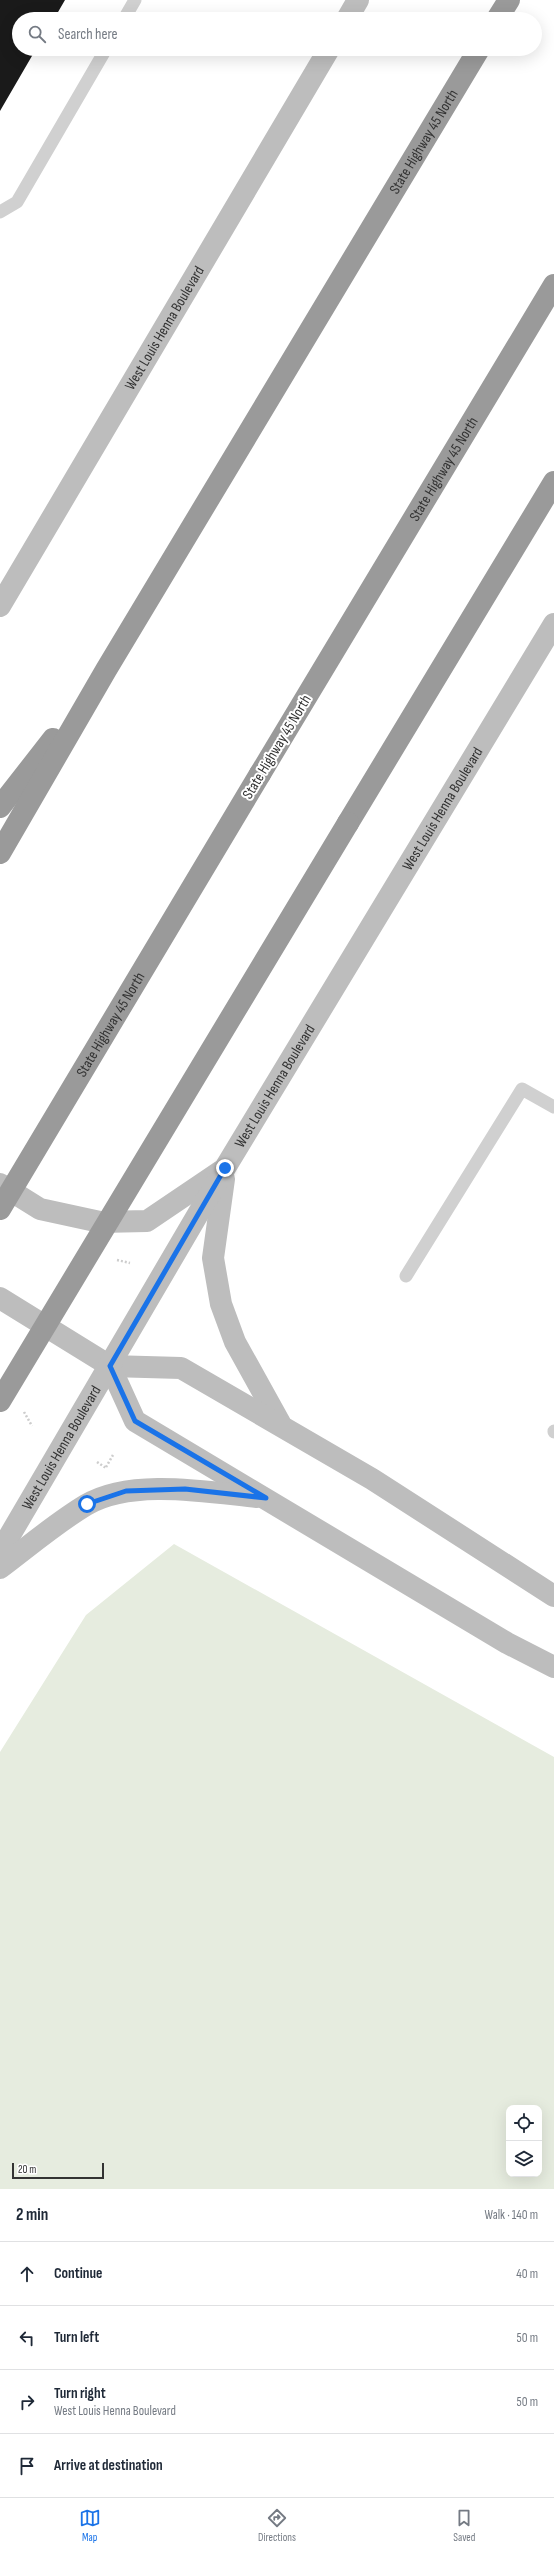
<!DOCTYPE html>
<html lang="en">
<head>
<meta charset="utf-8">
<style>
  :root { --surface:#fff; --page:#f6f6f7; --text:#1f2937; --muted:#747a83; --line:#e0e1e3; --accent:#1a73e8 }
  body { margin:0; font-family:"Sofia Sans Condensed",sans-serif; background:var(--page); color:var(--text) }
  .controls { position:absolute; right:12px; bottom:12px; display:grid; overflow:hidden; border-radius:8px; box-shadow:0 4px 16px #0002 }
  .controls button { width:36px; height:36px; display:grid; place-items:center; padding:0; border:0; border-bottom:1px solid var(--line); background:var(--surface); color:var(--text); font:20px sans-serif }
  .scale { position:absolute; left:12px; bottom:10px; width:92px; box-sizing:border-box; padding-left:4px; border:2px solid #333; border-top:0; font-size:11px; line-height:14px; white-space:nowrap; color:#333; -webkit-text-stroke:3px #fff; paint-order:stroke }
  .stop { position:absolute; width:12px; height:12px; margin:-9px; border:3px solid #1a73e8; border-radius:50%; background:#fff }
  .stop.end { background:#1a73e8; border-color:#fff; box-shadow:0 1px 4px #0008 }
  .list { margin:0; padding:0; list-style:none }
  h2 { display:flex; justify-content:space-between; align-items:center; height:52px; margin:0; padding:0 16px; font-size:17px }
  h2 small { font-size:13px; font-weight:400; color:var(--muted) }
  .list li { display:grid; grid-template-columns:26px 1fr auto; gap:12px; align-items:center; box-sizing:border-box; height:64px; padding:0 16px; border-top:1px solid var(--line) }
  .list b { display:block; font-size:15px; white-space:nowrap }
  .list p { margin:0; font-size:13px; white-space:nowrap; color:var(--muted) }
  .list em { font-size:13px; font-style:normal; color:var(--muted) }
  .icon { flex:none; width:22px; height:22px; fill:none; stroke:currentColor; stroke-width:2; stroke-linecap:round; stroke-linejoin:round }
  .map { position:relative; flex:none; width:554px; height:2189px; overflow:hidden }
  .search { position:absolute; background:var(--surface); box-shadow:0 4px 16px #0002; left:12px; right:12px; top:12px; height:44px; display:flex; align-items:center; gap:10px; box-sizing:border-box; padding:0 14px; border-radius:22px; color:var(--muted); font-size:15px }
  .sheet { height:308px; background:var(--surface) }
  nav { display:flex; justify-content:space-around; align-items:center; box-sizing:border-box; height:56px; border-top:1px solid var(--line); background:var(--surface); font-size:11px; color:var(--muted) }
  nav a { display:grid; justify-items:center; gap:2px }
  nav .on { color:var(--accent) }
  .map>svg:first-child { display:block }
  .green { fill:#e6ecdf; fill-rule:evenodd }
  .building { fill:#1a1a1a }
  .lines { fill:none; stroke-linecap:round; stroke-linejoin:round }
  .path { stroke:#cdcdcd; stroke-width:2.5; stroke-dasharray:2 2; stroke-linecap:butt }
  .lane { stroke:#d0d0d0; stroke-width:13 }
  .secondary { stroke:#bdbdbd; stroke-width:22 }
  .highway { stroke:#9a9a9a; stroke-width:22 }
  .highway-bridge { stroke:#9a9a9a; stroke-width:22 }
  .route { stroke:#1a73e8; stroke-width:5 }
  .labels { text-anchor:middle; dominant-baseline:central; stroke-width:4; stroke-linejoin:round; paint-order:stroke }
  .street-label { font-size:15px; fill:#333; stroke:#fff }
</style>
</head>
<body>
<div class="map">
<svg width="554" height="2189" viewBox="0 0 554 2189">
  <rect width="100%" height="100%" fill="#fff"/>
  <path class="green" d="M174,1544l380,213v432h-554v-437l86,-137zM509,2108h30v66h-30z"/>
  <path class="building" d="M0,0h65l-11,19h-35v30h17l-36,62z"/>
  <g class="lines">
    <path class="path" d="M117,1260l13,3
      M24,1412l8,14
      M97,1462l9,6
      M106,1467l7,-12"/>
    <path class="lane" d="M124,19l11,-19
      M0,212l17,-10 89,-153
      M406,1276l116,-187 32,18
      M554,1431v1"/>
    <g class="secondary">
      <path d="M347,19l11,-19"/>
      <path id="s1" d="M0,606l329,-557"/>
      <path d="M224,1179l-11,79 8,46 14,38 45,81"/>
      <path d="M0,1184l40,25 60,13 47,-1 74,-50"/>
      <path d="M0,1298l110,68 71,2 191,111 182,117"/>
      <path d="M110,1366l25,55 372,222 47,24"/>
      <path id="s2" d="M0,1552l225,-384 329,-544"/>
      <path d="M0,1568c28,-21 56,-45 86,-63 45,-27 122,-13 171,-8"/>
    </g>
    <g class="highway">
      <path d="M497,19l12,-19"/>
      <path id="s3" d="M260,774l294,-489"/>
      <path d="M0,807l53,-68"/>
      <path d="M348,823l206,-341"/>
      <path id="s4" d="M0,853l106,-183 373,-621"/>
    </g>
    <g class="highway-bridge">
      <path id="s5" d="M0,1209l260,-435"/>
      <path d="M0,1401l348,-578"/>
    </g>
  </g>
  <g class="lines">
    <path class="route" d="M87,1504l39,-13 59,-2 81,9 -131,-77 -25,-55 115,-198"/>
  </g>
  <g class="labels">
    <g class="street-label">
      <text stroke="none"><textPath href="#s4" startOffset="828">State Highway 45 North</textPath></text>
      <text stroke="none"><textPath href="#s1" startOffset="323">West Louis Henna Boulevard</textPath></text>
      <text stroke="none"><textPath href="#s3" startOffset="356">State Highway 45 North</textPath></text>
      <text transform="translate(277 747) rotate(-59)">State Highway 45 North</text>
      <text stroke="none"><textPath href="#s2" startOffset="865">West Louis Henna Boulevard</textPath></text>
      <text stroke="none"><textPath href="#s5" startOffset="215">State Highway 45 North</textPath></text>
      <text stroke="none"><textPath href="#s2" startOffset="541">West Louis Henna Boulevard</textPath></text>
      <text stroke="none"><textPath href="#s2" startOffset="121">West Louis Henna Boulevard</textPath></text>
    </g>
  </g>
</svg>
<div class="controls">
<button><svg class="icon" aria-label="locate" viewBox="0 0 24 24"><circle cx="12" cy="12" r="6"/><path d="M12 2v4M12 18v4M2 12h4M18 12h4"/></svg></button>
<button><svg class="icon" aria-label="layers" viewBox="0 0 24 24"><path d="M12 4l9 5-9 5-9-5zM3 14l9 5 9-5"/></svg></button>
</div>
<div class="scale">20 m</div>
<div class="stop" style="left:87px;top:1504px"></div>
<div class="stop end" style="left:225px;top:1168px"></div>
<div class="search"><svg class="icon" aria-label="search" viewBox="0 0 24 24"><circle cx="10" cy="10" r="6"/><path d="M15 15l6 6"/></svg>Search here</div>
</div>
<section class="sheet">
<h2>2 min<small>Walk · 140 m</small></h2>
<ul class="list">
<li><svg class="icon" aria-label="ahead" viewBox="0 0 24 24"><path d="M12 20V5M6 11l6-6 6 6"/></svg><div><b>Continue</b></div><em>40 m</em></li>
<li><svg class="icon" aria-label="left" viewBox="0 0 24 24"><path d="M17 20v-9H6M10 6l-5 5 5 5"/></svg><div><b>Turn left</b></div><em>50 m</em></li>
<li><svg class="icon" aria-label="right" viewBox="0 0 24 24"><path d="M7 20v-9h11M14 6l5 5-5 5"/></svg><div><b>Turn right</b><p>West Louis Henna Boulevard</p></div><em>50 m</em></li>
<li><svg class="icon" aria-label="arrive" viewBox="0 0 24 24"><path d="M6 21V4h12l-3 4 3 4H6"/></svg><div><b>Arrive at destination</b></div></li>
</ul>
</section>
<nav>
<a class="on"><svg class="icon" aria-label="map" viewBox="0 0 24 24"><path d="M3 6l6-2 6 2 6-2v14l-6 2-6-2-6 2zM9 4v14M15 6v14"/></svg>Map</a>
<a><svg class="icon" aria-label="directions" viewBox="0 0 24 24"><path d="M12 3l9 9-9 9-9-9zM9 14v-3h6M13 9l2 2-2 2"/></svg>Directions</a>
<a><svg class="icon" aria-label="saved" viewBox="0 0 24 24"><path d="M7 4h10v16l-5-4-5 4z"/></svg>Saved</a>
</nav>
</body>
</html>
